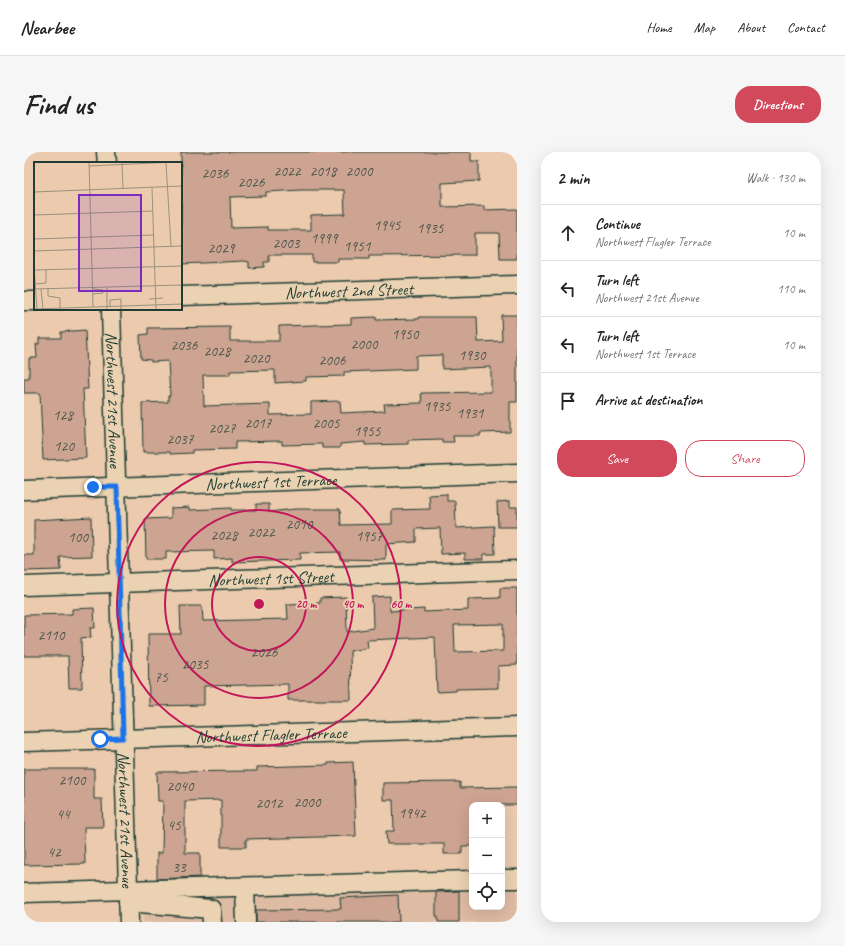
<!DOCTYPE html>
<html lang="en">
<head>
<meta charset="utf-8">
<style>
  :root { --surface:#fff; --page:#f6f6f6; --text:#222; --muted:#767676; --line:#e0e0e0; --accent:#d1495b }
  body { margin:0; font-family:Caveat,sans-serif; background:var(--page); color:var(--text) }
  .controls { position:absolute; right:12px; bottom:12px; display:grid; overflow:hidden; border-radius:8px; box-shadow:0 4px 16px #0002 }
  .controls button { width:36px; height:36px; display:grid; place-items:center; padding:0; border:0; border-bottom:1px solid var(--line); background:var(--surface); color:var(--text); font:20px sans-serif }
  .stop { position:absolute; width:12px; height:12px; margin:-9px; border:3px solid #1a73e8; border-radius:50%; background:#fff }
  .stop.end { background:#1a73e8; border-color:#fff; box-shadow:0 1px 4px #0008 }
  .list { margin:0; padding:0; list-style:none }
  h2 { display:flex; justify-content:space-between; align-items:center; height:52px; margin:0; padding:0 16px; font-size:17px }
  h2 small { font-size:13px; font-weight:400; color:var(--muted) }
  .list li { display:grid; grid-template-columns:26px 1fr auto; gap:12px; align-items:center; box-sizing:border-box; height:56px; padding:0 16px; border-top:1px solid var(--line) }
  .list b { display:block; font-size:15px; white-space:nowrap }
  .list p { margin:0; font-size:13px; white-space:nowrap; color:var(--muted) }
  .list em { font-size:13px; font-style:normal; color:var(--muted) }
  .actions { display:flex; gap:8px; padding:12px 16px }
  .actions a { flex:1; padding:9px 0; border:1px solid var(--accent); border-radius:16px; text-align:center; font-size:14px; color:var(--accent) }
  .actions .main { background:var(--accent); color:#fff }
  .icon { flex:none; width:22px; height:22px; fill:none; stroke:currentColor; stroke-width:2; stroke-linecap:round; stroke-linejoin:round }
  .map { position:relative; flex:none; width:493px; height:770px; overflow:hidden; border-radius:16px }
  header { display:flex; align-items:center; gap:24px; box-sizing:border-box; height:56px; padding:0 20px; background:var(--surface); border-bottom:1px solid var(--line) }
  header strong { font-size:19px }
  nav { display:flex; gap:22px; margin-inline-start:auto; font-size:14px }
  .intro { display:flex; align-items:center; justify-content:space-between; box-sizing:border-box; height:96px; padding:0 24px }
  h1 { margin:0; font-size:28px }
  .button { padding:10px 18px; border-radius:16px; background:var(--accent); color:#fff; font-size:14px; font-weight:700 }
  main { display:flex; gap:24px; padding:0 24px }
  aside { flex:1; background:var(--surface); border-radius:16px; box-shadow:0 4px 16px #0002 }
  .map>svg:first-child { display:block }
  .built { fill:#debba3 }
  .building { fill:#cda391; stroke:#1f3d34; fill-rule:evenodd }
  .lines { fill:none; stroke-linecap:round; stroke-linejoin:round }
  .minor-casing { stroke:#1f3d34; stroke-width:21 }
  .minor { stroke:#ead2b2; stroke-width:18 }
  .route { stroke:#1a73e8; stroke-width:5 }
  .ring { fill:none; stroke:#c2185b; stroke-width:2 }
  .labels { text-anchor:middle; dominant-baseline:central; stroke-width:3.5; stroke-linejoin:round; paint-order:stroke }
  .number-label { font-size:15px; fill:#4a564b }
  .street-label { font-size:17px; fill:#1f3d34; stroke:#ead2b2 }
  .inset-road { fill:none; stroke:#99927d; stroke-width:1 }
  .view { fill:#7b2cbf; fill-opacity:0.15; stroke:#7b2cbf; stroke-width:2 }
  .inset-edge { fill:none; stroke:#1f3d34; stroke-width:2 }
  .centre { fill:#c2185b; stroke:#ead2b2; stroke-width:2 }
  .ring-label { font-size:12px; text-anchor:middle; font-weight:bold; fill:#c2185b; stroke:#ead2b2; stroke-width:3.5; stroke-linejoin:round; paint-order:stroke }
</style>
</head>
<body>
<header>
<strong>Nearbee</strong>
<nav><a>Home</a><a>Map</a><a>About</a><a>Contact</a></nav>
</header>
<div class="intro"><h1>Find us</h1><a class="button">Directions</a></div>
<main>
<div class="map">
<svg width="493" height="770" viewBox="0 0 493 770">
  <rect width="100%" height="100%" fill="#ebcaae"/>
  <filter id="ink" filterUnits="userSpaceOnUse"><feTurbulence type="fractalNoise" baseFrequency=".025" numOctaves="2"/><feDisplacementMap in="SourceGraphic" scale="8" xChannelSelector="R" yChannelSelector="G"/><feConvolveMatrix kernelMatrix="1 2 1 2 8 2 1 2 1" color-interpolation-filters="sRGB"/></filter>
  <g filter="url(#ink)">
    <path class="built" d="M478,734h15v36h-374v-25l329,-10v20h30z"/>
    <path class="building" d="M157,0h290v9h8v20l-37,2v24l42,-1v4l33,-1v50h-17l-1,-26h-24v22l-106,1v3h-31v3h-26v-7h-43v7h-5v5l-15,1v-6l-5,-1 -63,3zM277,38h43l1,24 -34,1v15h-43v-3l-37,1 -1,-31 36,-1v-4z
      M477,163h16v87h-7v30l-30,1v3h-27l1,6h-12v-3l-34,1v4l-43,1v-3l-25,2v4h-18v-4l-40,1v-4l-47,1v7l-43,1v3l-22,1v-2h-27l-1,-49 26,-1v-6h2l-2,-35 -17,1v-2l-10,-1 -1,-24 8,-1v-6l82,-1v14h49v-15l72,-2v-6l25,-1v3l43,-1v-2h58l1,25 24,-1zM418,203v14l49,-2v25l-70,1 1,10 -38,1 1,7 -44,2 -1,-12 -29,1v12l-41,1v-11l-66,2 -1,-31h27v-4l45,-1v13l31,-2v-4l38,-1v-4l72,-3v-13z
      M61,178l3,59h-5l3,69 -43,2 -3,-67h-16v-15h5v-20h8l-1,-14h3v-6h22v-6z
      M423,342v7h8l1,27 38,-2 1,28h-12v5h-18v-6l-24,1 -1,-26 -24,1v13l-30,2v16l-46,-1v-7l-40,1v7l-68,2v-4l-18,1v-8l-48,1v7h-20l-1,-40 26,-1v-10l19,-1v3l41,-2v2h25v-6h13v8l26,-3h45l1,16 51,-1v-14l38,-1 -1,-14z
      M486,349v6h7v20h-19l-1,-25z
      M67,365l1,39 -32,1 1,13 -37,1v-16h10v-35z
      M476,436h17v77l-19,1v22l-42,1v2l-19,1 -2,-55 -68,3 1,8 -18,3 1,49h-63v-16l-84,2v19l-55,1 -1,-72h33l-1,-28h22l1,15 85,-2 -1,-15 33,-1v-5l26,-1 1,35 26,-4 -1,-31 18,-1v15l34,-2v3l44,-2v-11l32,-1zM479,472v27l-48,1 -1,-27z
      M70,456l1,20h-5l1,9 -10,1 1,50h-13l-1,-32h-44v-41l48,-1v-5z
      M329,610l3,74 -110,3v8h-25v-47l-36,1v52h15v24l-43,2v-26h5l1,-52h-5l-1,-29 100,-1v-4l71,-2v-2z
      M0,617h70v30h8l1,28h-19l1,37 -61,1z
      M436,630v6l57,-1v18h-45v41h-10v8h-18v-10h-57l-1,-13h8l-1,-31h-10v-17z
      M435,739v31h-21v-6h-2v-24z
      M374,743l1,27h-143v-12l85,-1 -1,-11z"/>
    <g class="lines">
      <g class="minor-casing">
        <g id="minor">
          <path d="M82,0l1,11"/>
          <path id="s1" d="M157,144l336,-11"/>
          <path d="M0,149h11"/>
          <path id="s2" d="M87,157l18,613"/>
          <path id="s3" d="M0,338l493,-17"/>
          <path id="s4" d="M0,434l493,-16"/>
          <path id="s5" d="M0,590l493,-15"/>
          <path d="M478,727h15"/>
          <path d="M221,735l1,35"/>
          <path d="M0,741l448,-13"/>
          <path d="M104,750l83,7 1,13"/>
        </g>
      </g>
      <use href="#minor" class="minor"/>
    </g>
  </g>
  <g class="lines" filter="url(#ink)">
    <path class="route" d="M69,335h24l6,251 -23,1"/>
  </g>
  <g class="ring">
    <circle cx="235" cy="452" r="47"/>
    <circle cx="235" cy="452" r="94"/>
    <circle cx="235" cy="452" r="142"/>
  </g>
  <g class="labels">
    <g class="number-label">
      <text x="263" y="19">2022</text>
      <text x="299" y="19">2018</text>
      <text x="335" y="19">2000</text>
      <text x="191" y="21">2036</text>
      <text x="227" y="30">2026</text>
      <text x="363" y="73">1945</text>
      <text x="406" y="76">1935</text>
      <text x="300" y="86">1999</text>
      <text x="262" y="91">2003</text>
      <text x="333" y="94">1951</text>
      <text x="197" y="96">2029</text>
      <text x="381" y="182">1950</text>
      <text x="340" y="192">2000</text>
      <text x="160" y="193">2036</text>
      <text x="193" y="199">2028</text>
      <text x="448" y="203">1930</text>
      <text x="232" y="206">2020</text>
      <text x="308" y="208">2006</text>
      <text x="413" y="254">1935</text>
      <text x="446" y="261">1931</text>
      <text x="39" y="263">128</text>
      <text x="234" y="271">2017</text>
      <text x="302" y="271">2005</text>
      <text x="198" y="276">2027</text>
      <text x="343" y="279">1955</text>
      <text x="156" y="287">2037</text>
      <text x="40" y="294">120</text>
      <text x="275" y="372">2010</text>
      <text x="237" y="380">2022</text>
      <text x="200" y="383">2028</text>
      <text x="345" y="384">1957</text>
      <text x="54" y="385">100</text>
      <text x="27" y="483">2110</text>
      <text x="240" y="500">2026</text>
      <text x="171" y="512">2035</text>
      <text x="137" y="525">75</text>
      <text x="48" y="628">2100</text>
      <text x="156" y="634">2040</text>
      <text x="283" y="650">2000</text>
      <text x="245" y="651">2012</text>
      <text x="388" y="661">1942</text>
      <text x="39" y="662">44</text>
      <text x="150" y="673">45</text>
      <text x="30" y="700">42</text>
      <text x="155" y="715">33</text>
    </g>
    <g class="street-label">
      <text stroke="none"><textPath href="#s1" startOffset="168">Northwest 2nd Street</textPath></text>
      <text stroke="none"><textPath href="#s2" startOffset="91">Northwest 21st Avenue</textPath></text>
      <text stroke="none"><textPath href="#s3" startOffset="247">Northwest 1st Terrace</textPath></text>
      <text stroke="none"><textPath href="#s4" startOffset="247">Northwest 1st Street</textPath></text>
      <text stroke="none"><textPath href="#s5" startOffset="247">Northwest Flagler Terrace</textPath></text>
      <text stroke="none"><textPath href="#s2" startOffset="511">Northwest 21st Avenue</textPath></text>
    </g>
  </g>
  <g transform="translate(10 10)">
    <rect width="148" height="148" fill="#ebcaae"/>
    <path class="inset-road" d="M55,0l4,145M88,0l1,27M132,1l5,83M55,4l87,-4M118,26l4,122M0,30l148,-6M0,53l119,-4M0,77l120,-4M0,89l148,-5M0,103l3,45M1,108l147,-4M1,122l11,-1v-13M14,126v8l12,2v10M1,127l147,-4M7,127l2,20M59,132l10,-1v-3l-10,-1M115,137l14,-1M76,145v-7l11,-1v11M0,147l148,-5M73,148v-23"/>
    <path class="view" d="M45,33h62v96h-62z"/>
    <rect width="148" height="148" class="inset-edge"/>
  </g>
  <circle cx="235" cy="452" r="6" class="centre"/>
  <g class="ring-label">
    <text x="282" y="456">20 m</text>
    <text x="329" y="456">40 m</text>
    <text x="377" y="456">60 m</text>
  </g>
</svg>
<div class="controls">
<button>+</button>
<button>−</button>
<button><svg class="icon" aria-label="locate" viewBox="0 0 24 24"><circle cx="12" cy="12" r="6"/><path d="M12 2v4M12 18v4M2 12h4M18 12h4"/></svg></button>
</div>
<div class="stop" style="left:76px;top:587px"></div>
<div class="stop end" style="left:69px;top:335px"></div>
</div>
<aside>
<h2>2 min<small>Walk · 130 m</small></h2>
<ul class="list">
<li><svg class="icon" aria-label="ahead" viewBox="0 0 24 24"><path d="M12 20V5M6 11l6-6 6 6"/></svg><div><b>Continue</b><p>Northwest Flagler Terrace</p></div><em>10 m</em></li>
<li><svg class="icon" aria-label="left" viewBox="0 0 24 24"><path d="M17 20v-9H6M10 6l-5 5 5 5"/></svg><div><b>Turn left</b><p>Northwest 21st Avenue</p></div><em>110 m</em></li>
<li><svg class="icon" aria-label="left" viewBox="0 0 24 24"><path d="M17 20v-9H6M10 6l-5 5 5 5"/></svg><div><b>Turn left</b><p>Northwest 1st Terrace</p></div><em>10 m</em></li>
<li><svg class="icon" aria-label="arrive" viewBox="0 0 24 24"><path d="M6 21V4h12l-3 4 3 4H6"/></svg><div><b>Arrive at destination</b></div></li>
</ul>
<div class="actions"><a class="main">Save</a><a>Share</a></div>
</aside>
</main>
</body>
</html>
